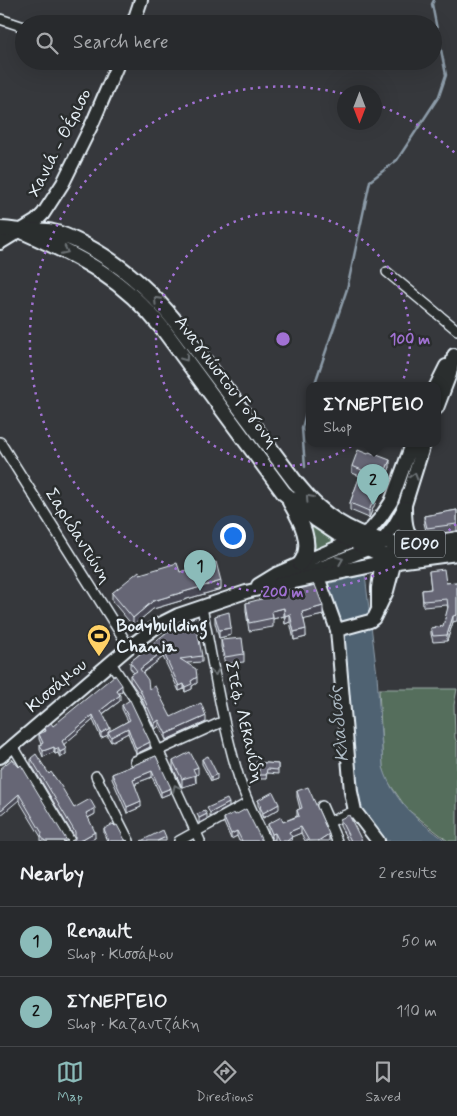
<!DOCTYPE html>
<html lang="en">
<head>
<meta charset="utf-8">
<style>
  :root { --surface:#282a2d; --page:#343639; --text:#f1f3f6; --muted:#a5a7aa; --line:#444649; --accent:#8bbbb9 }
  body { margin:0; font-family:Mynerve,sans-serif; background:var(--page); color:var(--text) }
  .compass { position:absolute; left:337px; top:85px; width:45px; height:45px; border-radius:50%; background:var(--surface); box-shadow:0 5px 20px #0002; rotate:180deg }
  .you { position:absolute; left:232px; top:535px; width:18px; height:18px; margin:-12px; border:4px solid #fff; border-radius:50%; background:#1a73e8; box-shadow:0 0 0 8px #1a73e833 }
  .badge { display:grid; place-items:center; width:32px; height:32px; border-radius:50%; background:var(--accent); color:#111; font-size:16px; font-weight:700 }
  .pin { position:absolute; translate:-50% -41px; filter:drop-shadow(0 1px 2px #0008) }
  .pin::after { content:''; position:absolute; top:26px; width:18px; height:15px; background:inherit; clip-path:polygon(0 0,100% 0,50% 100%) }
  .popup { position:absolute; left:306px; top:382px; width:135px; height:65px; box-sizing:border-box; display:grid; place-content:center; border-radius:10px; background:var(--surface); filter:drop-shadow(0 1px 4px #0005); font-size:16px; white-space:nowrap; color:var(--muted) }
  .popup b { font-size:19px; color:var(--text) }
  .popup::after { content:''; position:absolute; left:50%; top:100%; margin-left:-10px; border:10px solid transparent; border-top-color:var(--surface) }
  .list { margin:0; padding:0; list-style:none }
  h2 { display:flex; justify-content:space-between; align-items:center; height:65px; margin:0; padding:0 20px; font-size:21px }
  h2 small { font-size:16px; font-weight:400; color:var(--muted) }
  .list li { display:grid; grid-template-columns:32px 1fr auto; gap:15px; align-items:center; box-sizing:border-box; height:70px; padding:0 20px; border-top:1px solid var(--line) }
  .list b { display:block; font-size:19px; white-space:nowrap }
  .list p { margin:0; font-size:16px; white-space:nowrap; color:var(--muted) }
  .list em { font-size:16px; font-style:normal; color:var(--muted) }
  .icon { flex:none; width:28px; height:28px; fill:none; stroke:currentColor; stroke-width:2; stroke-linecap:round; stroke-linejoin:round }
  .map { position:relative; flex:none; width:457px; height:841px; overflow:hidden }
  .search { position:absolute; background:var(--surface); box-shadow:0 5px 20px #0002; left:15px; right:15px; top:15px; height:55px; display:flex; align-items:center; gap:12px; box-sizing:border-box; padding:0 18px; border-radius:28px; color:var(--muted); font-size:19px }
  .sheet { height:205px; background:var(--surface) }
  nav { display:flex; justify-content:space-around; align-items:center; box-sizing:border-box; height:70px; border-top:1px solid var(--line); background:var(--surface); font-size:14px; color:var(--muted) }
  nav a { display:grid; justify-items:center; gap:2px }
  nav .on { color:var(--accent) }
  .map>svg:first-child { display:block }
  .green { fill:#556e5c; stroke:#9eb0aa }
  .water { fill:#4f6272; stroke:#8c9ba8 }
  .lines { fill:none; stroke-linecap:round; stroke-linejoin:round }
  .stream { stroke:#8c9ba8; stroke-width:2.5 }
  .street-casing { stroke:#e8f1f8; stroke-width:12 }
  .secondary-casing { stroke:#e8f1f8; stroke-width:16 }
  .primary-casing { stroke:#e8f1f8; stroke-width:18 }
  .street { stroke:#2a2d2e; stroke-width:9 }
  .secondary { stroke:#2a2d2e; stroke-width:12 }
  .primary { stroke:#2a2d2e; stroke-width:14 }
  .wall { fill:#585865; stroke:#e8f1f8 }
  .shaded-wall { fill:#474752; stroke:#e8f1f8 }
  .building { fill:#666675; stroke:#e8f1f8 }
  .oneway { stroke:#6c7275 }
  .ring { fill:none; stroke:#a171d3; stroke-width:2.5; stroke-dasharray:2.5 5 }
  .labels { text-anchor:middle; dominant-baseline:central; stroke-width:5; stroke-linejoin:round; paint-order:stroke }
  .shield { fill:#2a2d2e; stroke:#afb6bb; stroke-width:1 }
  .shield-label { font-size:16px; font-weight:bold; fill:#e8f1f8 }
  .street-label { font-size:18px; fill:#e8f1f8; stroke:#2a2d2e }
  .poi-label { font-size:18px; font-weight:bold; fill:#e8f1f8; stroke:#2a2d2e; text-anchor:start }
  .water-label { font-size:19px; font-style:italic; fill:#abb8c2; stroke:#2a2d2e }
  .centre { fill:#a171d3; stroke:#2a2d2e; stroke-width:2.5 }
  .ring-label { font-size:15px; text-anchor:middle; font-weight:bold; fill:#a171d3; stroke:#2a2d2e; stroke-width:5; stroke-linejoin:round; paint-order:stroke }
</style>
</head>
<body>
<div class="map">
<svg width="457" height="841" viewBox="0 0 457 841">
  <rect width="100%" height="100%" fill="#36383c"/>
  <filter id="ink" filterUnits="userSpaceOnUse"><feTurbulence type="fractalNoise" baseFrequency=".02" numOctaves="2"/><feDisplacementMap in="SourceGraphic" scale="10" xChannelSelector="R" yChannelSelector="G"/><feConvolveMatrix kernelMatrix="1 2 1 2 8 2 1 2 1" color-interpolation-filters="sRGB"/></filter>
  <g filter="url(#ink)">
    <path class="green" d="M308,518l30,24 -23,10c1,-12 -3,-22 -8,-33z
      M379,689h78l-3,16 1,33 2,5v98h-9l-41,-32 -20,-29 -4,-13z"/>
    <path class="water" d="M365,575l12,100 6,92c11,36 35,53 63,74h-59c-14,-10 -25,-30 -32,-46l-12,-163 -3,-13 -14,-35z"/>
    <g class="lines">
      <path class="stream" d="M314,386l33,-97 23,-108 27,-21 42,-64 7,-21 -14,-71 2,-4
        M305,467l-3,-39 7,-26"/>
      <g class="street-casing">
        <path id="street" d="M0,19l24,8
          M106,61l11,5
          M387,272l70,58
          M0,442l129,205
          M202,607c11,57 20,116 37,171 7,22 17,42 27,63
          M111,663l23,35 66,143
          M13,746l57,95
          M135,761l89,-40
          M96,776l33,65
          M322,806l7,16
          M179,841l69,-38
          M337,841l-8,-19 26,-11"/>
      </g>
      <g class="secondary-casing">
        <path id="secondary" d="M133,24l8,-24
          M0,243l36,-22 7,-7 20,-31 30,-61 26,-61
          M436,386l10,-20
          M437,408l13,-34 4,-19
          M318,577l19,53 14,162 4,19 23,30
          M258,585l18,-11 76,-33 19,-12 10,-12 10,-15 21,-58
          M378,607v-19l5,-34
          M337,630l33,-9 4,-3 13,-27 8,-30 -4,-8
          M0,757l129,-110 31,-23 18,-9 68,-23 34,-8 88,-35 15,-9 11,-14 10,-18 20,-64"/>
      </g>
      <g class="primary-casing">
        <path id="primary" d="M0,229c8,0 15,2 23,2 10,0 20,-2 30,1 11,2 22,8 32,13 36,19 64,44 90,76l121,162c7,8 13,16 21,23 22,21 56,36 86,38 19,1 36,-2 54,-5
          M24,232c58,26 98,46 139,97l121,164 33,27 21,14 57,27
          M290,502c10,17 25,43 10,62
          M404,508c0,16 1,31 18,36
          M280,584l102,-21 75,-10"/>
      </g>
      <use href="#street" class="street"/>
      <use href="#secondary" class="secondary"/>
      <use href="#primary" class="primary"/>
    </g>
    <path class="wall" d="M368,454l22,13 -21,51 -19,-8v-7l10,-27 -8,-3v-7z
      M457,510v21l-30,4 -3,-12v-7z
      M429,571l17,12 11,-1v39l-4,1 -6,19 -14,1 -2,-8v-6l12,-2 5,-17 -1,-4 -24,2 -1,-17 9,-1z
      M180,572l41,17 -68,20 -20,17 -21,-25v-8l28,-19z
      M246,603l77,12 -19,4 2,18 -12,3 -4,-18 -5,2 -1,-8 -11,3v8l-24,4 -3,-20z
      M215,616l16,19 -12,3 -4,-15z
      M167,632l35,24v6l-15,1 10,20 -5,3v3l-7,3 -1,-3 -5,2 -16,-34 -21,16 7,16 22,28 35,5 -40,18 -7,-14 -4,3 -15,-34 -10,-14v-6l4,-2 -4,-5v-6z
      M221,640l23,14v8l-19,2 -4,-17z
      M122,691l-4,2 2,8 -17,13 7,17 18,-10 -6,-12v-4l28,42 -14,7 -8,-21 -17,9 -3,-5v-2l-7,3 -8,-18 -29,24 2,10 -6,4 -2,-5 -3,1 -1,-2 -11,5 -3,-7v-5l1,-1 -2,-5v-5l6,-2v-4l8,-2z
      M156,756l15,37 -10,4 -9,-20 -16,6v2h-1l6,22 -14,6 -15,-34v-5z
      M31,758l18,16 25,34 21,6 -7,4 7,20h-20l-44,-74z
      M202,759l15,20 -6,2 -9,-17z
      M173,761l25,13 -2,1v8l-14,4 -9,-19z
      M256,762l22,2v10l-11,-1 -1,6h-7v-6h-3z
      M0,769l67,72h1h-27v-4z
      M297,791l32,49 -24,1 -4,-8 -10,4 1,4h-17v-2l-3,1 -4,-10v-6l15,-2 14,-6v-6l3,-1 -3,-12z
      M258,800l21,9 -16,9 -3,-6v-3l-2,-4z
      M235,815l27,26h-23l-2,-5 -6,3 -7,-16v-5z
      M340,819l22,22h-14l-8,-15z
      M104,829l21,11 3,1h-21l-3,-7z"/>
    <path class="shaded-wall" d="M390,460v7l-21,51v-7z
      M221,581v8l-68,20 -20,17v-8l20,-17z
      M323,606v9l-21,5v-8z
      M284,608v8l-11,3 -1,-8z
      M290,614v8l-5,2v-8z
      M453,616v6l-6,19v-6z
      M231,628v7l-12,3v-8z
      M306,629v8l-12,3v-8z
      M163,651v6l-23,18v-6z
      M197,677v6l-5,3v3l-7,3v-5l6,-6z
      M184,684v5l-5,2v-5z
      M122,685v6l-6,4v-5z
      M120,695v6l-19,14v-5z
      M93,715v5l-31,26v-5z
      M206,716v6l-40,18v-6z
      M159,720v6l-4,3v-6z
      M110,728v6l-2,-2v3l-7,3v-5z
      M128,728v5l-17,9v-5z
      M150,742v5l-14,7v-5z
      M54,747v5l-11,5v-6z
      M58,748v5l-3,1v-5z
      M66,749v5l-6,4v-6z
      M198,767v7l-3,2 1,7 -14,4v-8l11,-10z
      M152,771v6l-16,6v2l-3,1v-6l2,-2z
      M217,774v5l-6,2v-4z
      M171,788v5l-10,4v-5z
      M19,794v6l-19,16v-5z
      M141,801v6l-14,6v-6z
      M229,803v4l-19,10v-4z
      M279,804v5l-16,9v-5z
      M95,808v6l-9,5v-6z
      M207,814v5l-8,4v-5z
      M301,827v6l-12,5v-6z
      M237,831v5l-6,3v-5z
      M95,832v6l-6,3h-10z
      M275,833v6l-3,1v-6z
      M329,834v7h-11z
      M166,837v4h-9z"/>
    <path class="building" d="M358,450l10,4 1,-2 21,8 -21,51 -19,-8 12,-33 -10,-4z
      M457,510v14l-30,4 -3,-12z
      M216,562l5,19 -68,20 -20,17 -21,-25 27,-22 1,3 37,-11 3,9z
      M444,569l2,14 11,-1v33l-4,1 -6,19 -14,1 -2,-8 12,-2 5,-19 -1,-8 -24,2 -1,-11 9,-1 -2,-18z
      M315,585l8,21 -21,6 4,17 -12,3 -4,-18 -5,2 -1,-8 -12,3 1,7 -24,5 -3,-20z
      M229,612l2,16 -12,2 -4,-14z
      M194,622l2,2 6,32 -22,3 16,10 1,8 -6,4 1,3 -7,3 -1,-3 -5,2 -16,-35 -23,18 8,11 1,9 6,-3 16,31 30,-14 5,13 -40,18 -7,-14 -4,3 -15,-33 -10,-15 7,-4 -7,-9 37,-30z
      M242,638l2,16 -19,3 -4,-17z
      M115,675l7,10 -6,5 4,5 -19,15 9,18 -9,5 -8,-18 -31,26 4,8 -6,3 -2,-4 -3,1 -1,-2 -11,4 -3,-6 3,-2 -4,-9 7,-3 -1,-3 6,-5 2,3z
      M130,700l20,42 -14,7 -8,-21 -17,9 -3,-5 22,-12 -8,-15z
      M190,752l8,15 -5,2 3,6 -14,4 -9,-18z
      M36,754l13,20 2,-2 10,14 13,22 16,-9 5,9 -9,5 9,19 -16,9h-8l4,-2v-7l-44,-74z
      M156,756l15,32 -10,4 -9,-21 -17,7 1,1 -3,1 8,21 -14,6 -15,-33z
      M208,756l9,18 -6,3 -9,-18z
      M12,759l7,8 2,-2 46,76h1h-23l-4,-5 1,-3 -23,-39 -19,17v-42z
      M256,762l22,2v6l-11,-1 -1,6h-7v-6h-3z
      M308,787l21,47 -11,7h-9l-8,-14 -12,5 3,5 -5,4h-8l-4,-8 -3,1 -4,-10 13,-7 2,5 16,-6 -2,-6 5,-2 -5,-17z
      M273,792l6,12 -16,9 -3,-6 1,-1 -3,-6z
      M227,799l2,4 -19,10 -3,-5z
      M246,809l16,32h-20l-5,-10 -6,3 -7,-16 10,-5 1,2z
      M205,811l2,3 -8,4 -2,-4z
      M349,815l13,26h-11l-11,-22z
      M113,824l2,2 2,-1 8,15 3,1h-19l-5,-12z
      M163,830l3,7 -9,4h-16z"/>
    <defs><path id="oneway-chevron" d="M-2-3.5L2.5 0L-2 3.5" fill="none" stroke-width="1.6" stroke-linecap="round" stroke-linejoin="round" transform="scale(1.25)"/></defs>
    <g class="oneway">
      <use href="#oneway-chevron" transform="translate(65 251) rotate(26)"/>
      <use href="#oneway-chevron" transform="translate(157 300) rotate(-134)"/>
      <use href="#oneway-chevron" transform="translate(185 358) rotate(54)"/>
      <use href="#oneway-chevron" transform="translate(414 476) rotate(-73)"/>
      <use href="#oneway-chevron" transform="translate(309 498) rotate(-132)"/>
      <use href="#oneway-chevron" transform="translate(340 560) rotate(-22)"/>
      <use href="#oneway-chevron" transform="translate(215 672) rotate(79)"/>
      <use href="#oneway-chevron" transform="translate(176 788) rotate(-115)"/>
    </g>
  </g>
  <g class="ring">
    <circle cx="283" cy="339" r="127"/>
    <path d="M456 524A253 253 0 1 1 344 94M376 104A253 253 0 0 1 456 154"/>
  </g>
  <defs>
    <g id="stadium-pin" transform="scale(1.25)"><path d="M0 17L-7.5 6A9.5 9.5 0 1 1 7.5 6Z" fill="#ffd166" stroke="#2a2d2e"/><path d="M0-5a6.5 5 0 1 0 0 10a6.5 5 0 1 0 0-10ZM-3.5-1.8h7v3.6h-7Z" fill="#111"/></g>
  </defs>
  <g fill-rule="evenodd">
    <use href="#stadium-pin" x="99" y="636"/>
  </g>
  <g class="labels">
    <rect class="shield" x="395" y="530.5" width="50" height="27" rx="4"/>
    <g class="shield-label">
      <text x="420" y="544">ΕΟ90</text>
    </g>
    <g class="street-label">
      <text transform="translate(60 143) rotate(-63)">Χανιά - Θέρισο</text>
      <text transform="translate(226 382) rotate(53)">Αναγνώστου Γογονή</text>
      <text transform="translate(78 536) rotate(58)">Σαριδαντώνη</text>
      <text transform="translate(57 686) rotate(-40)">Κισσάμου</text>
      <text transform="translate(244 722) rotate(77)">Στεφ. Λεκανίδη</text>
    </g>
    <g class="poi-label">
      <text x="116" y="626">Bodybuilding<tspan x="116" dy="21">Chania</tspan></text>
    </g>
    <g class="water-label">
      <text transform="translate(339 724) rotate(-96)">Κλαδισός</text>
    </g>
  </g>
  <circle cx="283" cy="339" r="8" class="centre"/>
  <g class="ring-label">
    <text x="410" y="344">100 m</text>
    <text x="283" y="597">200 m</text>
  </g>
</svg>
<svg class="compass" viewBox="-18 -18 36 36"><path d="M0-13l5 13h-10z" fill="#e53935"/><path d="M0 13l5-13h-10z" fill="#a5a7aa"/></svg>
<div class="you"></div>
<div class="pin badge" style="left:200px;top:591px">1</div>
<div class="pin badge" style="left:373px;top:505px">2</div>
<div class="popup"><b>ΣΥΝΕΡΓΕΙΟ</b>Shop</div>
<div class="search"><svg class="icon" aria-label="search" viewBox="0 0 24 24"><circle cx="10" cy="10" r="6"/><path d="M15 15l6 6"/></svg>Search here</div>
</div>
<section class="sheet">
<h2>Nearby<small>2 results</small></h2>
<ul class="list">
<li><span class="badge">1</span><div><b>Renault</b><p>Shop · Κισσάμου</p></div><em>50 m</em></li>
<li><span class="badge">2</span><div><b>ΣΥΝΕΡΓΕΙΟ</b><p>Shop · Καζαντζάκη</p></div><em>110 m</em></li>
</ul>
</section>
<nav>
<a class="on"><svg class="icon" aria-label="map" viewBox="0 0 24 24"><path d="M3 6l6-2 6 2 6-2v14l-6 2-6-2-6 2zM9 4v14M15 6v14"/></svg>Map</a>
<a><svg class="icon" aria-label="directions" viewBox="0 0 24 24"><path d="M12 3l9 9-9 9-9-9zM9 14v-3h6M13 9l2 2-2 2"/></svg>Directions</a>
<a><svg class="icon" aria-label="saved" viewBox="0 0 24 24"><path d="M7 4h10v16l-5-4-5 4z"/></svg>Saved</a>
</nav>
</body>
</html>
